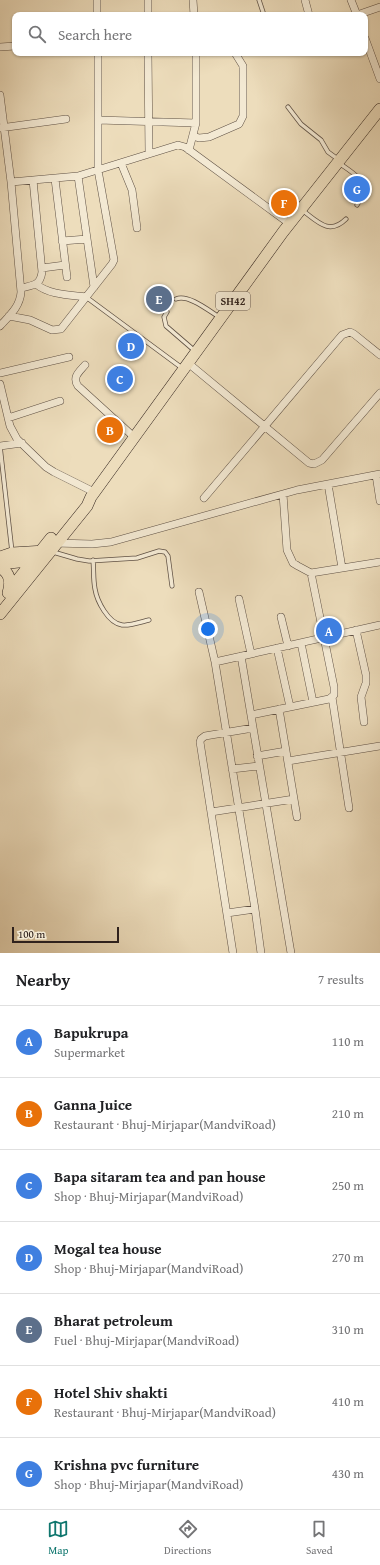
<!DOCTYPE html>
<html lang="en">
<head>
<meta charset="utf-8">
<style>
  :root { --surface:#fff; --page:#f2f2f2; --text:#202124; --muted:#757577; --line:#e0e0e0; --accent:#0f766e }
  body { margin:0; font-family:"Gentium Book Plus",serif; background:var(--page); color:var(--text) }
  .scale { position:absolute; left:12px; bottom:10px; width:107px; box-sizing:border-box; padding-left:4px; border:2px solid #30221d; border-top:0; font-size:11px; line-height:14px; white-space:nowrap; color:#30221d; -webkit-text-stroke:3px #f3e9d3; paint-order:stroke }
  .you { position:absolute; left:208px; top:629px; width:14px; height:14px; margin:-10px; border:3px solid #fff; border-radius:50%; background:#1a73e8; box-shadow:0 0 0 6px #1a73e833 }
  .badge { display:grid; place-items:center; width:26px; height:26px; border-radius:50%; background:var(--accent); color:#fff; font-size:13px; font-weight:700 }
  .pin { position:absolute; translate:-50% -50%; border:2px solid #fff; box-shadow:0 1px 4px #0006 }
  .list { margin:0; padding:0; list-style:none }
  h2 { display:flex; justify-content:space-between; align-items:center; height:52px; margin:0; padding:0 16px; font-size:17px }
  h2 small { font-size:13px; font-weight:400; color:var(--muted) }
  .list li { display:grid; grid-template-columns:26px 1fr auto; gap:12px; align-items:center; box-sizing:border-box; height:72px; padding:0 16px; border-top:1px solid var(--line) }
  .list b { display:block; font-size:15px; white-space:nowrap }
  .list p { margin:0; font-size:13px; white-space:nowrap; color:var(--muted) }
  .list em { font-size:13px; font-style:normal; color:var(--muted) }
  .icon { flex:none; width:22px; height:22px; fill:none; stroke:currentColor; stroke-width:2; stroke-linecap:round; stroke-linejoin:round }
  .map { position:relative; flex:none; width:380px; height:953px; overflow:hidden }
  .search { position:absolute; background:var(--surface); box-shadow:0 1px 3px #0004; left:12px; right:12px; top:12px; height:44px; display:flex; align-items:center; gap:10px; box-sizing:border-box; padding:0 14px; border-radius:8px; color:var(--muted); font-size:15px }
  .sheet { height:556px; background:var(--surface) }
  nav { display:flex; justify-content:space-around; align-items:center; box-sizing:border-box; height:56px; border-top:1px solid var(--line); background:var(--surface); font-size:11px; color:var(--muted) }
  nav a { display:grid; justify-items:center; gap:2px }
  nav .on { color:var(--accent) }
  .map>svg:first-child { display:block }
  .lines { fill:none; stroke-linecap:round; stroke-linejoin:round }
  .lane-casing { stroke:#5f5145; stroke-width:5 }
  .street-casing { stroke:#5f5145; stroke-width:8 }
  .primary-casing { stroke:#30221d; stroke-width:12 }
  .lane { stroke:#f3e9d3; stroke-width:3.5 }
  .street { stroke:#f3e9d3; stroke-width:7 }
  .primary { stroke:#edddbc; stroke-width:11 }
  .labels { text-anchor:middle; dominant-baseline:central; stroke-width:3.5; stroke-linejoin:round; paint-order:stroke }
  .shield { fill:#f3e9d3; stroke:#6a5e54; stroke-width:1 }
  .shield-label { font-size:11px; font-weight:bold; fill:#30221d }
</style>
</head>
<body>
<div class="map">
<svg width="380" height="953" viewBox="0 0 380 953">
  <rect width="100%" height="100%" fill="#edddbc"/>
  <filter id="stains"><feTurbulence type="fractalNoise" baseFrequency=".005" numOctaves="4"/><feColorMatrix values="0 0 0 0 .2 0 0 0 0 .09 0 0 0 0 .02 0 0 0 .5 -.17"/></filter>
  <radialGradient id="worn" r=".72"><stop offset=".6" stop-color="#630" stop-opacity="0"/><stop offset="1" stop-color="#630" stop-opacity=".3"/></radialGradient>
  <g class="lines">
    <g class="lane-casing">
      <path id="lane" d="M259,0l5,15
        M288,107l13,17 20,16 7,12 11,8
        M339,163c9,7 28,16 24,31 -2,4 -4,8 -6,11
        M302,210c15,11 27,26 44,9
        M86,297l96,71
        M176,299c12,-5 32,11 43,18
        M167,312l-3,5 2,9 29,25
        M0,446l12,106
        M53,552l24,7 12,2 48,-3 22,-7 6,1 3,4 4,30
        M93,560c1,10 0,19 2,29 2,12 13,34 27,36 8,1 19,-3 27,-5"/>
    </g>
    <g class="street-casing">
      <path id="street" d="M97,0v15
        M193,0l1,15
        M305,0l4,15
        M351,0l6,15
        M148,15v-15
        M357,15l23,-8
        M365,38l15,41
        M0,47l15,-1
        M148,53l1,101
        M0,95l11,87 10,110c-1,15 -12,24 -21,34
        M98,120l98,3
        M0,128l66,-9
        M193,136l6,2 10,-1 30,-13 4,-8v-50l-8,-13
        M189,150l7,-27v-70
        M121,163l11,27 5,38
        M78,176l16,111
        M55,179l12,98
        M11,182l67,-6 100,-31 7,2 105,77
        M62,241l25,-2
        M42,268l23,-3
        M36,284c13,11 34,11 50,13
        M21,288c12,-3 19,-2 21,-16l-9,-92
        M9,316l21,4 22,10 9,-1 51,-65 2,-4 -16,-90v-117
        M188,363l121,100 5,1 8,-4 58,-67
        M85,365c-6,7 -13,12 -7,21l56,51
        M0,373l69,-16
        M0,384l10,42 7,13 29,28 8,5 40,20
        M8,418l52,-17
        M0,446l22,-3
        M376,475l4,26
        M328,484l14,84
        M283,494l4,56 6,13 5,3 13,7 69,-11
        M204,498l138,-163 8,-3 4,2 26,21
        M55,543l37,1 19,-2 186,-52 83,-16
        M199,592l16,70 40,247 6,44
        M239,599l12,55
        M281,617l7,29
        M356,630l10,45v8l-5,14 3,25
        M301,643l12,59
        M277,648l13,59
        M241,656l50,297
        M215,662l165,-37
        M332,697l17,111
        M279,709l18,108
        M251,715l78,-16 5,-4v-8l-23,-114
        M257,756l29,-5
        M288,761l92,-15
        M232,769l27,-3
        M211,812l83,-13
        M227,913l28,-4
        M233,953l-33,-211 1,-3 4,-3 48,-8"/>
    </g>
    <g class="primary-casing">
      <path id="primary" d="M0,557l12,-4 33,-2
        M0,564l37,-4
        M0,568c11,5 11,15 8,25
        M16,582l35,-44
        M0,614l87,-108 4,-9 192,-265 97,-123"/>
    </g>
    <use href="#lane" class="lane"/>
    <use href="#street" class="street"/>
    <use href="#primary" class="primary"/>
  </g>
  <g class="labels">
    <rect class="shield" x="216" y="292" width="34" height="18" rx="3"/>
    <g class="shield-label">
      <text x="233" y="301">SH42</text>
    </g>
  </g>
  <rect width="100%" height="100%" filter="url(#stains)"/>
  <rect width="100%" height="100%" fill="url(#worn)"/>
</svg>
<div class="scale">100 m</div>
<div class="you"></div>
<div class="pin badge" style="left:329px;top:631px;background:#3f7fe0">A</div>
<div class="pin badge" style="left:110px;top:430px;background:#e8710a">B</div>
<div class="pin badge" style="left:120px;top:379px;background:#3f7fe0">C</div>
<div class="pin badge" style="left:131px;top:346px;background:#3f7fe0">D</div>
<div class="pin badge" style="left:159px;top:299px;background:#5c6f8a">E</div>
<div class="pin badge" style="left:284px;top:203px;background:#e8710a">F</div>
<div class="pin badge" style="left:357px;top:189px;background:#3f7fe0">G</div>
<div class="search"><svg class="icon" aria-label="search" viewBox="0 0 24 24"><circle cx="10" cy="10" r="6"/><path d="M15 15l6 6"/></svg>Search here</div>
</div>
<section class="sheet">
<h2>Nearby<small>7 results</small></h2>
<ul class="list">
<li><span class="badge" style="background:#3f7fe0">A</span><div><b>Bapukrupa</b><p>Supermarket</p></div><em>110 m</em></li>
<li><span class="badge" style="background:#e8710a">B</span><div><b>Ganna Juice</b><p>Restaurant · Bhuj-Mirjapar(MandviRoad)</p></div><em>210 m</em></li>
<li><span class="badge" style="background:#3f7fe0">C</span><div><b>Bapa sitaram tea and pan house</b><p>Shop · Bhuj-Mirjapar(MandviRoad)</p></div><em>250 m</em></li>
<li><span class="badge" style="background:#3f7fe0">D</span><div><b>Mogal tea house</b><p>Shop · Bhuj-Mirjapar(MandviRoad)</p></div><em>270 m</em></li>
<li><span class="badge" style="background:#5c6f8a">E</span><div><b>Bharat petroleum</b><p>Fuel · Bhuj-Mirjapar(MandviRoad)</p></div><em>310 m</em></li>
<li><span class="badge" style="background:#e8710a">F</span><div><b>Hotel Shiv shakti</b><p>Restaurant · Bhuj-Mirjapar(MandviRoad)</p></div><em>410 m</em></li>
<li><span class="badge" style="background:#3f7fe0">G</span><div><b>Krishna pvc furniture</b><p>Shop · Bhuj-Mirjapar(MandviRoad)</p></div><em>430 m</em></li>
</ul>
</section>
<nav>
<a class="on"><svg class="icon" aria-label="map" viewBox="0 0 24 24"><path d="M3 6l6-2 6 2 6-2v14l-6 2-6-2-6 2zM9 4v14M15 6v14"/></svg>Map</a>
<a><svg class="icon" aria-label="directions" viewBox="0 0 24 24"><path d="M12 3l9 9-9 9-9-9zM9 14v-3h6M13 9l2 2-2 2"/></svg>Directions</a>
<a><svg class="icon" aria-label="saved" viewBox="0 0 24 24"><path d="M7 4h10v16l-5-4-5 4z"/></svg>Saved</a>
</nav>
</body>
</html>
